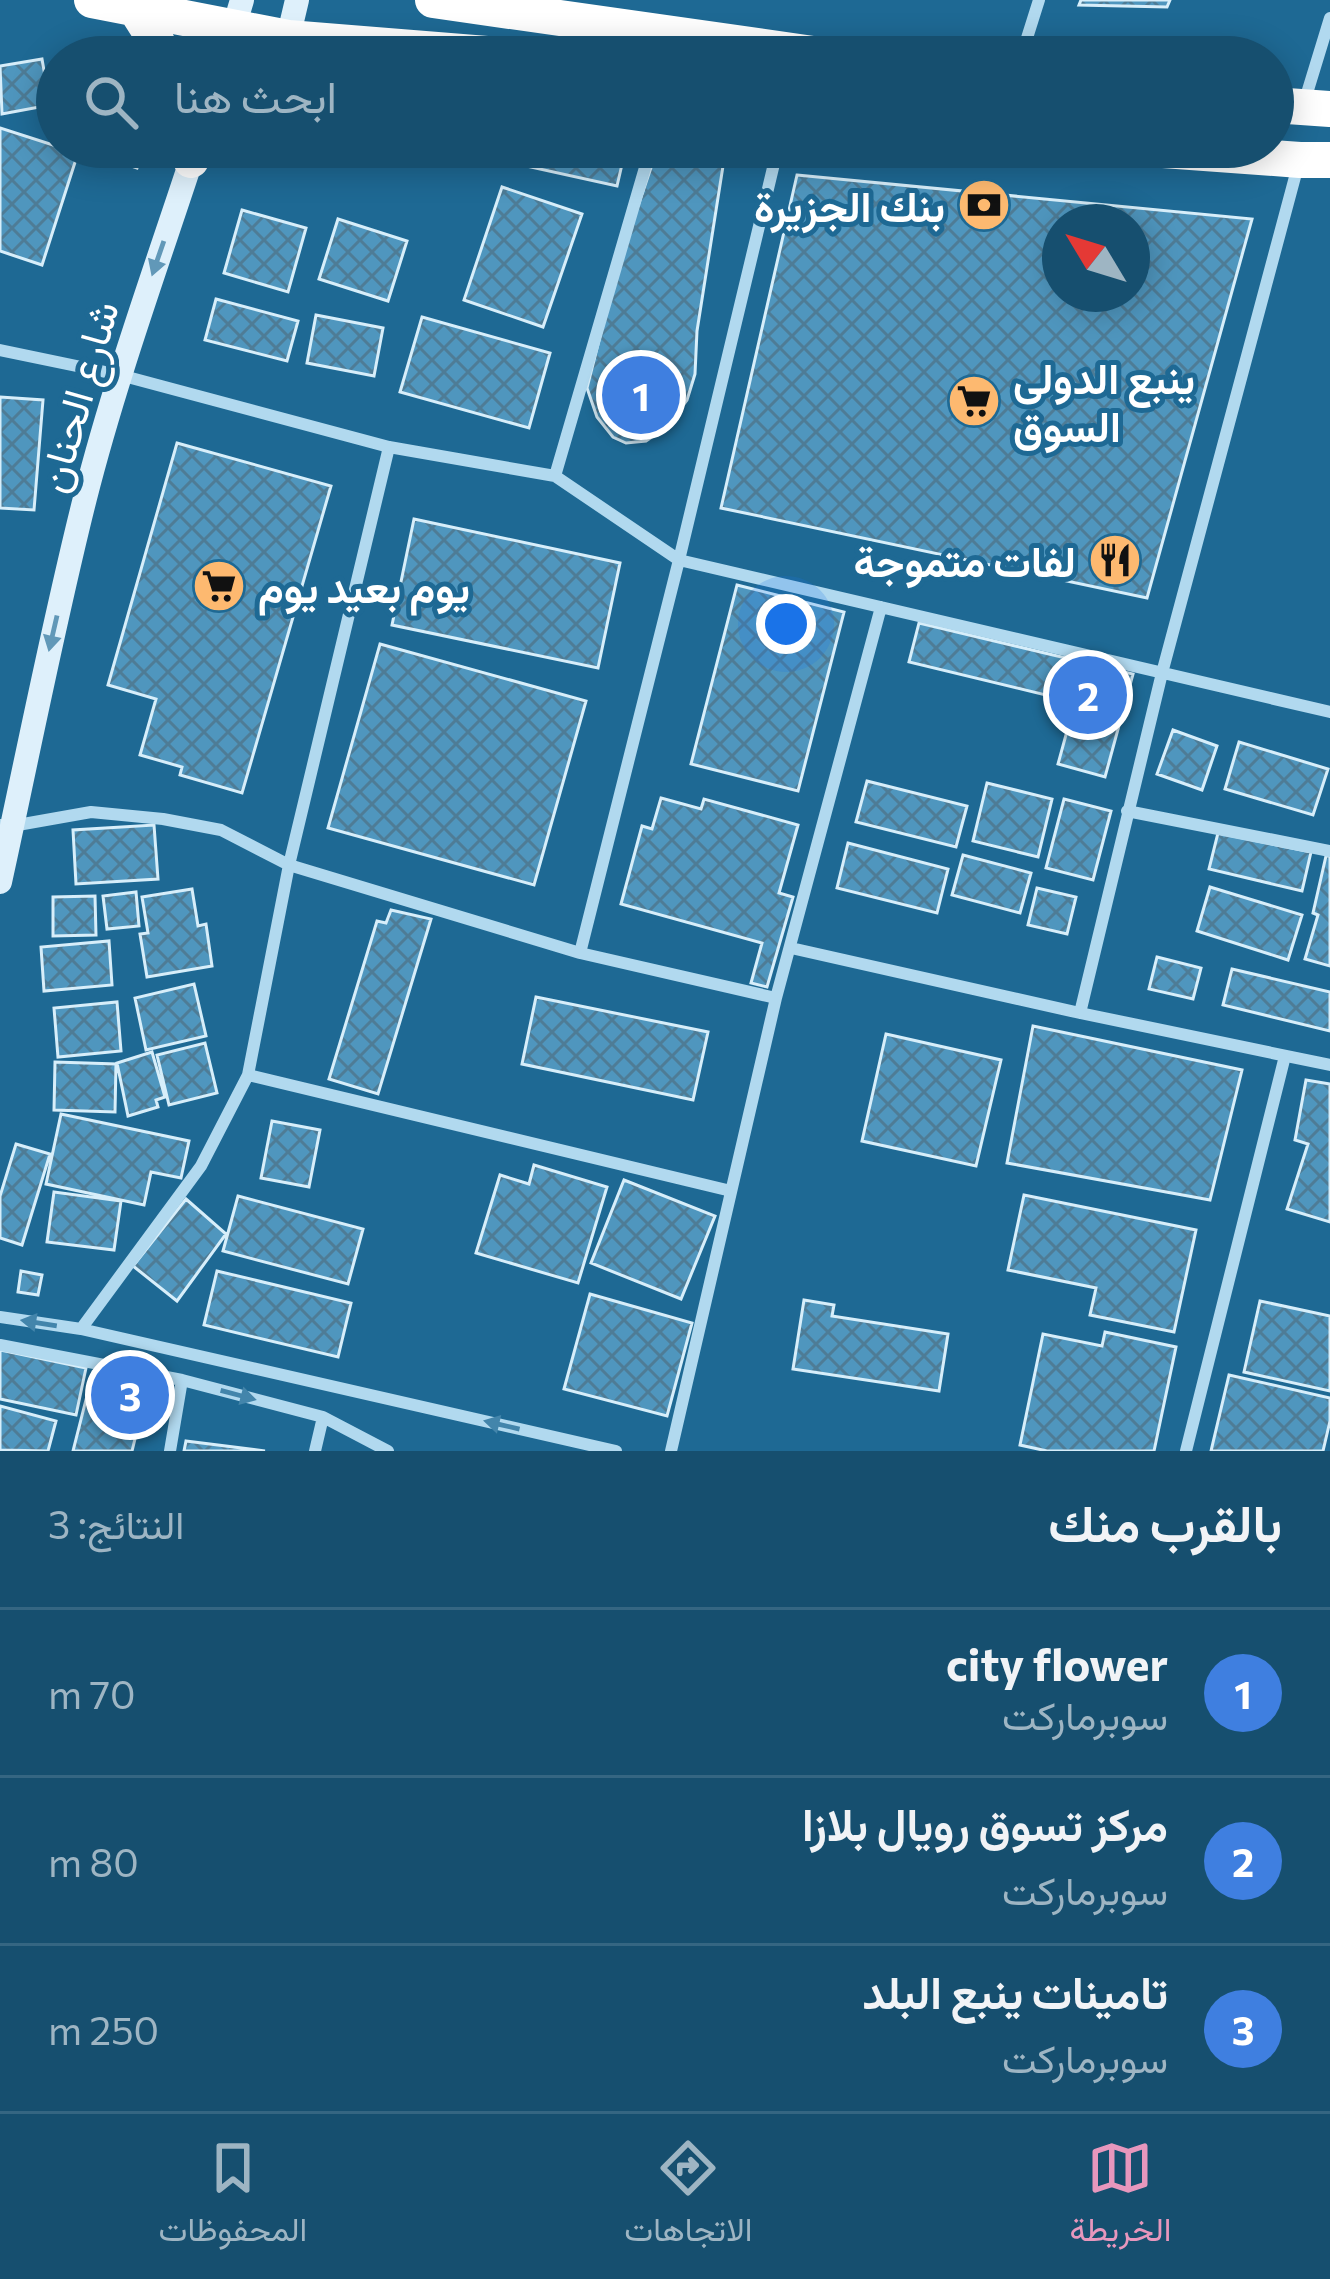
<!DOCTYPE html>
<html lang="ar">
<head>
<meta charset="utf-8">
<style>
  :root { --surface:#164f6f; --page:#235977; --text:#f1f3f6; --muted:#9eb5c3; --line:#356682; --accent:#e797bd }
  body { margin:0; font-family:Commissioner,Vazirmatn,sans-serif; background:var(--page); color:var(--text); direction:rtl }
  .compass { position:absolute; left:1042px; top:204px; width:108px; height:108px; border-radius:50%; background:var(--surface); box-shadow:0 6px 30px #0003; rotate:308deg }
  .you { position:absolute; left:786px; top:624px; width:42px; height:42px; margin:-30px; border:9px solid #fff; border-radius:50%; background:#1a73e8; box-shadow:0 0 0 18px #1a73e833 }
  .badge { display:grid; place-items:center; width:78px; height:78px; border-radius:50%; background:var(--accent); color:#fff; font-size:39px; font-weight:700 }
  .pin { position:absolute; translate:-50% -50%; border:6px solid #fff; box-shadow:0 3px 12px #0006 }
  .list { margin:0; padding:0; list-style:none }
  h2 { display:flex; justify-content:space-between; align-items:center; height:156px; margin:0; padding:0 48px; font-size:51px }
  h2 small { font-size:39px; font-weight:400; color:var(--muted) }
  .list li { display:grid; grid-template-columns:78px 1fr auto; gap:36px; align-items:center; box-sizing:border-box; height:168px; padding:0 48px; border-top:3px solid var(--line) }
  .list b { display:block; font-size:45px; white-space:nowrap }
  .list p { margin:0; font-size:39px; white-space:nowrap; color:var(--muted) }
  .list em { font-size:39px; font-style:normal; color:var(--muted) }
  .icon { flex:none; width:66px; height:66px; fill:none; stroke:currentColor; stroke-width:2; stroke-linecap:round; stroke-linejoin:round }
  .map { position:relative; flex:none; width:1330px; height:1451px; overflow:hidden; direction:ltr }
  .search { position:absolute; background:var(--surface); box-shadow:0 6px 30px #0003; left:36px; right:36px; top:36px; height:132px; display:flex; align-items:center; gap:30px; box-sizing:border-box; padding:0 42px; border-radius:66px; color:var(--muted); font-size:45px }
  .sheet { height:660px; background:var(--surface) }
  nav { display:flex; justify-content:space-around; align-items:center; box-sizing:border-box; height:168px; border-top:3px solid var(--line); background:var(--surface); font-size:33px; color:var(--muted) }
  nav a { display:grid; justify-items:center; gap:6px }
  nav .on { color:var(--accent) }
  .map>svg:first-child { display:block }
  .building { fill:url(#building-cross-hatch); stroke:#d7eefa; stroke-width:3; fill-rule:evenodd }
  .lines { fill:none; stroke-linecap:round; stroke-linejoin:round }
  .street { stroke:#b1d9ef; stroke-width:12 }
  .secondary { stroke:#def0fb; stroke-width:24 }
  .highway { stroke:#fff; stroke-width:36 }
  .oneway { fill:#6198b8 }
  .oneway2 { fill:#4385ab }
  .labels { text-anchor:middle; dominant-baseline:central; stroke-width:10; stroke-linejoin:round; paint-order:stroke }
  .poi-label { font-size:42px; font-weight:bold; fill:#fff; stroke:#1e6994; text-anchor:end }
  .street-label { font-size:42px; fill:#fff; stroke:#1e6994 }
</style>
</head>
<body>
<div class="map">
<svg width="1330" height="1451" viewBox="0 0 1330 1451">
  <defs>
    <pattern id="building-cross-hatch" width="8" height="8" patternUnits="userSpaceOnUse" patternTransform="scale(3)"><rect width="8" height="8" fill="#4f96be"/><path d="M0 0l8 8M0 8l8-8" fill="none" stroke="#4e7c96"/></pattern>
  </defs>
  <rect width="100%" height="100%" fill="#1e6994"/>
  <path class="building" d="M1081,0h89l-3,7 -88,-2z
    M42,59l8,46 -48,9 -2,-48z
    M0,128l78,25 -36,112 -42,-14z
    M120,147h24l-7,21 -22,-8z
    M369,147h56l-4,15z
    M483,147h143l-9,39 -136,-30z
    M658,147h68l-29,184 -2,43 -8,26 -17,23 -11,9 -13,9 -20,2 -13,-6 -16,-20 -10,-29 31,-123z
    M797,175l455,44 -105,379 -426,-90zM1060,222h72v72h-72z
    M502,187l80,27 -39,113 -79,-27z
    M242,210l64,18 -18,64 -64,-19z
    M338,219l69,22 -19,60 -69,-22z
    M216,299l82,22 -11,40 -82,-21z
    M316,315l67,13 -9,48 -67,-13z
    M422,317l128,36 -21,75 -129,-36z
    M0,397l43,3 -9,110 -34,-2z
    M177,443l154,43 -89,307 -62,-18 2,-8 -42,-12 16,-56 -48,-14z
    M414,519l206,44 -22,105 -206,-43z
    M737,585l107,27 -46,179 -107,-27z
    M919,623l214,51 -28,103 -47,-13 17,-62 -166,-40z
    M380,644l206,57 -52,184 -206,-57z
    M1173,730l44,16 -15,44 -45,-16z
    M1239,742l89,27 -15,46 -88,-26z
    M867,781l100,25 -11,41 -100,-25z
    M987,783l65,16 -14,58 -65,-16z
    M661,798l40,11 3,-10 94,26 -19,68 14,4 -26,90 -16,-4 11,-40 -141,-39 21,-78 10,3z
    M1064,799l47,12 -18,69 -47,-12z
    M154,825l4,54 -82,5 -3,-54z
    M1218,833l93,19 -9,39 -93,-22z
    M848,843l100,26 -11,44 -100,-25z
    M963,855l68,18 -11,40 -68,-18z
    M1326,856h4v110l-25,-7 13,-44 -5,-2z
    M1210,887l92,28 -14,45 -91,-29z
    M1037,888l39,9 -9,37 -39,-9z
    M192,889l6,37 8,-2 6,42 -65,11 -7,-43 8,-1 -6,-36z
    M136,892l3,34 -32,3 -4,-33z
    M95,896l1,39 -43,1v-39z
    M391,910l40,9 -53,175 -49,-15 48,-158 9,2z
    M109,941l3,44 -68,6 -3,-44z
    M1157,957l44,11 -8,31 -44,-10z
    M1232,969l98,23v39l-107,-26z
    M194,984l12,52 -60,14 -11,-52z
    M536,997l172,35 -15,68 -171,-36z
    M117,1002l4,49 -63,6 -4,-49z
    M1033,1026l209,44 -32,130 -203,-37z
    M886,1034l115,26 -25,106 -114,-25z
    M205,1043l12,50 -48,12 -12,-50z
    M152,1052l13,45 -9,3 2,7 -30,9 -11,-53z
    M55,1062l61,2 -1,48 -61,-2z
    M1306,1080l24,4v138l-43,-13 21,-65 -13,-4z
    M61,1114l128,27 -8,37 -30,-6 -7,33 -98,-21z
    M272,1121l48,9 -11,57 -48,-9z
    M16,1144l34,10 -28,91 -22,-7v-42z
    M534,1165l73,22 -29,96 -102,-30 24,-78 29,9z
    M624,1180l91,36 -34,83 -90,-36z
    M54,1192l67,9 -7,49 -67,-8z
    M1024,1195l172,35 -22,102 -84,-17 6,-27 -88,-18z
    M238,1196l125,33 -15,55 -125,-33z
    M186,1199l40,35 -49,67 -44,-35z
    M21,1271l21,4 -4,20 -20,-3z
    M217,1271l134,32 -13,54 -134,-32z
    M590,1294l102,29 -25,93 -103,-27z
    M804,1300l30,5 -2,11 116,18 -9,57 -146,-22z
    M1260,1301l70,15v75l-86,-19z
    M1105,1332l71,15 -22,104h-107l-27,-6 23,-111 59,12z
    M0,1350l86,18 -10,47 -76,-16z
    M93,1372l55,14 -16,65h-59z
    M1229,1375l101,23v23l-7,30h-112z
    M0,1406l56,15 -8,30 -48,-1z
    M186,1441l79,10h-81z"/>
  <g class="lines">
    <path class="street" d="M1021,57l18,-57
      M1304,103l26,-85
      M0,350l120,25 269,72 166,29 124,84 651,152
      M389,447l-100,418 291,88 196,45
      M555,476l96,-329
      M1127,811l203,40
      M0,825l12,1 79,-14 72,7 58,11 68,35 -41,210 483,116
      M791,948l289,65 250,52
      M580,953l99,-393 99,-413
      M1080,1013l82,-340 137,-511
      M0,1317l81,12 535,122
      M81,1329l120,-163 47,-91
      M0,1345l182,35 141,37 65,34
      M170,1451l12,-71
      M315,1451l8,-34
      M671,1451l105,-453 105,-391
      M1186,1451l99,-395"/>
    <path class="secondary" d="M288,38l9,-38
      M225,57l17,-57
      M0,882c28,-128 53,-257 85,-384 30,-118 72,-233 110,-349"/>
    <path class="highway" d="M92,0l196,38 238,19
      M433,0l401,57
      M135,8l31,49
      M1273,105l57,4
      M190,147l1,13
      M1122,147l178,13h30"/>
  </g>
  <defs><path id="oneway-solid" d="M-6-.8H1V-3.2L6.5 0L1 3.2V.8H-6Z" transform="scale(3)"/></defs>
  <g class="oneway">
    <use href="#oneway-solid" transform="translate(158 258) rotate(109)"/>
    <use href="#oneway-solid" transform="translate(53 633) rotate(103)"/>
  </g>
  <g class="oneway2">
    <use href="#oneway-solid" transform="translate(39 1323) rotate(-171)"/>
    <use href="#oneway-solid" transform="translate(238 1395) rotate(15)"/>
    <use href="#oneway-solid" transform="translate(502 1425) rotate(-167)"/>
  </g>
  <defs>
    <g id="bank-disc" transform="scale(2.7)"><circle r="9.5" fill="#fdb970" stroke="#1e6994"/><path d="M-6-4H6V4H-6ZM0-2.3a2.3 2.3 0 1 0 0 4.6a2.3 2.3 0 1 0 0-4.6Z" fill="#111"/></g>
    <g id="supermarket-disc" transform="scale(2.7)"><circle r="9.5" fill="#fdb970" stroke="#1e6994"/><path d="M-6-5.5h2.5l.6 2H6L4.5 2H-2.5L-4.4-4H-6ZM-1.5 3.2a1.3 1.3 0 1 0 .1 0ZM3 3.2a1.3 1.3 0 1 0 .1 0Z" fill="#111"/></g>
    <g id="restaurant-disc" transform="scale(2.7)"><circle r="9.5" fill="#fdb970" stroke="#1e6994"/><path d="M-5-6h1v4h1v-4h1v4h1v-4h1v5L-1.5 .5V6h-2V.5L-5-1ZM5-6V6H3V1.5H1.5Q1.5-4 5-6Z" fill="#111"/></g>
  </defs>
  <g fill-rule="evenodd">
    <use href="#bank-disc" x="984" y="205"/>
    <use href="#supermarket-disc" x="974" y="401"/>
    <use href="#restaurant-disc" x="1115" y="560"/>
    <use href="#supermarket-disc" x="219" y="586"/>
  </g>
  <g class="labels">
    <g class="poi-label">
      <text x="945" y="205">بنك الجزيرة</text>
      <text x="1013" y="377" text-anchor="start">ينبع الدولى<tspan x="1013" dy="48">السوق</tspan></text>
      <text x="1076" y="560">لفات متموجة</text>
      <text x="258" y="586" text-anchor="start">يوم بعيد يوم</text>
    </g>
    <g class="street-label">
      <text transform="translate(76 396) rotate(-74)">شارع الحنان</text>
    </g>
  </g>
</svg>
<svg class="compass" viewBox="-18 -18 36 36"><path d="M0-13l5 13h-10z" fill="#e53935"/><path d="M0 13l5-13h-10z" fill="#9eb5c3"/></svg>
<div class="you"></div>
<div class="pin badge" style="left:641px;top:395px;background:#3f7fe0">1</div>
<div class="pin badge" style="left:1088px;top:695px;background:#3f7fe0">2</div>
<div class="pin badge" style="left:130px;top:1395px;background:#3f7fe0">3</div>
<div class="search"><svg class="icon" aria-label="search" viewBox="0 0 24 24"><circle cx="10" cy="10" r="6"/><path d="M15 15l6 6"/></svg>ابحث هنا</div>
</div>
<section class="sheet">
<h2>بالقرب منك<small>النتائج: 3</small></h2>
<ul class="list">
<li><span class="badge" style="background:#3f7fe0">1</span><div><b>city flower</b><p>سوبرماركت</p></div><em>70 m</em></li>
<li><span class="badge" style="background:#3f7fe0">2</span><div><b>مركز تسوق رويال بلازا</b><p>سوبرماركت</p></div><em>80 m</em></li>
<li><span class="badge" style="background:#3f7fe0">3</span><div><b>تامينات ينبع البلد</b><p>سوبرماركت</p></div><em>250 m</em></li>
</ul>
</section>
<nav>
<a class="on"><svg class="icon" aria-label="map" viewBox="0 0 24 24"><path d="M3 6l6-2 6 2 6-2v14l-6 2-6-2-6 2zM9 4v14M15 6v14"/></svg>الخريطة</a>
<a><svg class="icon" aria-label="directions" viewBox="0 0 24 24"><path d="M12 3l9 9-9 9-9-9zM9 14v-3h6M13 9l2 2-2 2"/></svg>الاتجاهات</a>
<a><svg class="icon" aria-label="saved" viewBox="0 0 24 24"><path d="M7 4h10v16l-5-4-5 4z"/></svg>المحفوظات</a>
</nav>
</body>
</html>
